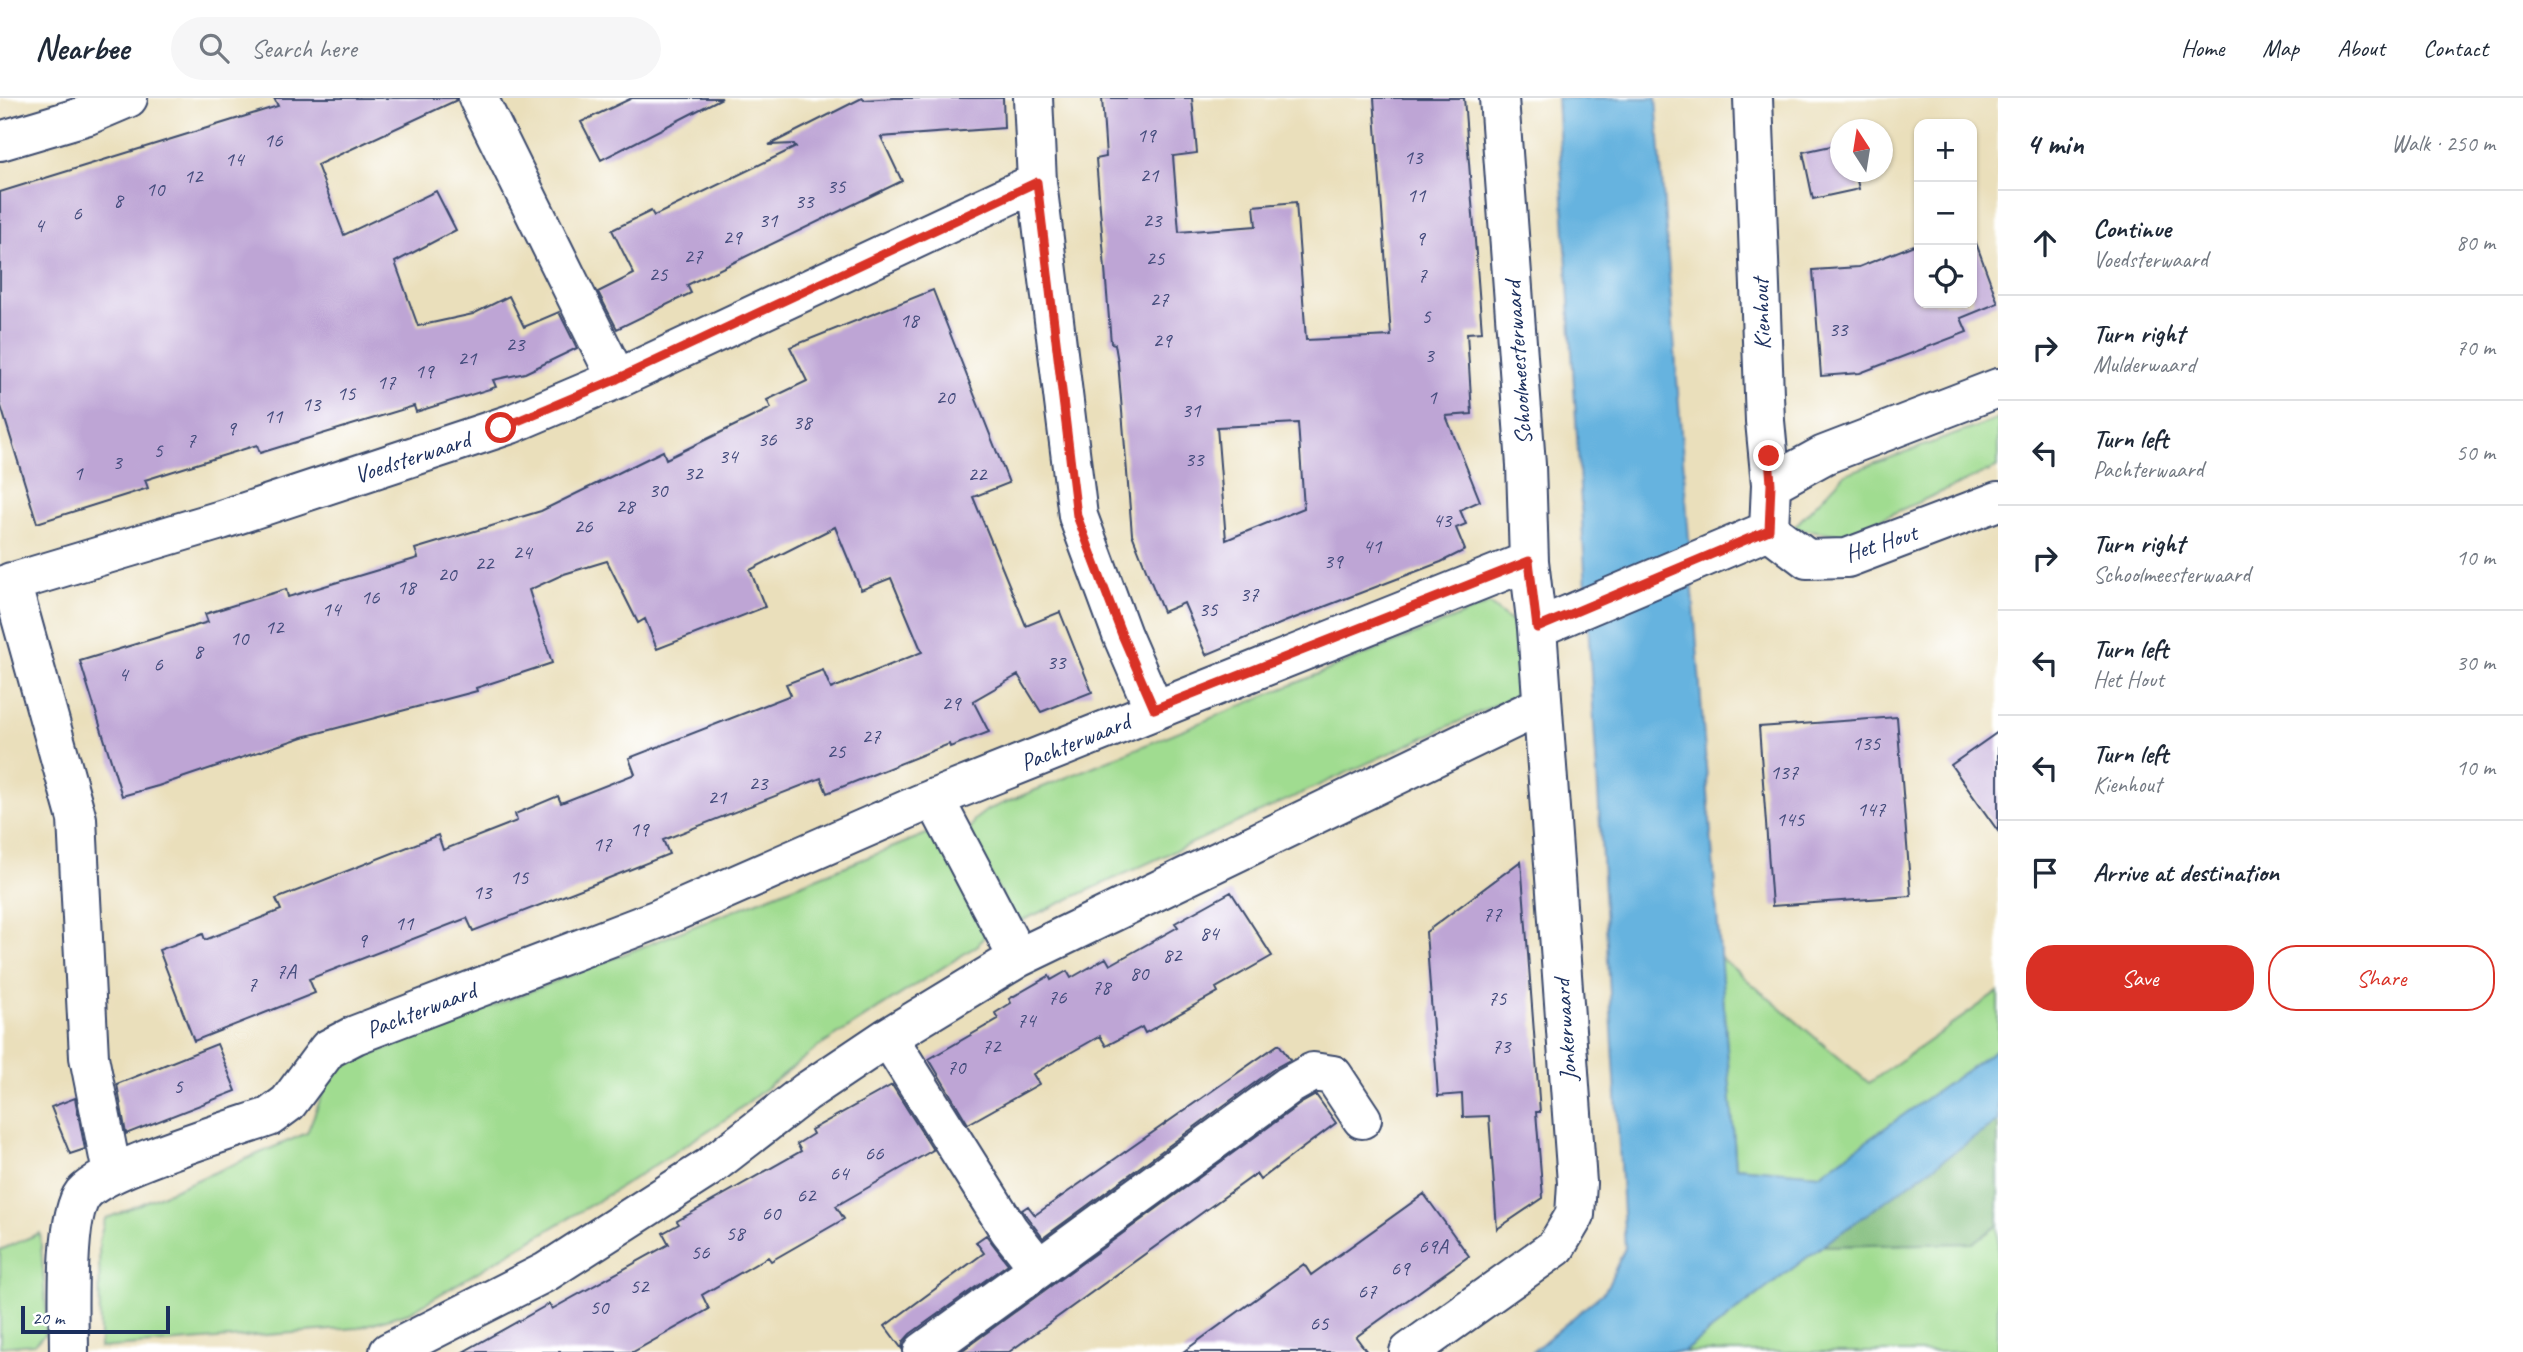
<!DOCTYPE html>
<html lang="en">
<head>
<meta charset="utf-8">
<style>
  :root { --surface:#fff; --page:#f6f6f7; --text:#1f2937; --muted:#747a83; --line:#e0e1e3; --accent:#d93025 }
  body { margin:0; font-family:Caveat,sans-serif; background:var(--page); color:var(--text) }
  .controls { position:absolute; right:21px; top:21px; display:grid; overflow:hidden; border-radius:14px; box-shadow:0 2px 5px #0004 }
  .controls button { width:63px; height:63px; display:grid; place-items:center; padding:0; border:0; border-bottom:2px solid var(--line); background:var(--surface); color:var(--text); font:35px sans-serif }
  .compass { position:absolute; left:1830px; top:21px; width:63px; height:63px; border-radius:50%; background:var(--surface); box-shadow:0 2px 5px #0004; rotate:348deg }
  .scale { position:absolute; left:21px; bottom:18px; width:149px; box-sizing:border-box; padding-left:7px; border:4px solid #1b2f5e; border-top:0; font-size:19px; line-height:24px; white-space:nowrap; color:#1b2f5e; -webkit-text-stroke:5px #fff; paint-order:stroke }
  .stop { position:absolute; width:21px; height:21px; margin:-16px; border:5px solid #d93025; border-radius:50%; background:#fff }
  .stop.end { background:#d93025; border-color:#fff; box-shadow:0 2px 7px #0008 }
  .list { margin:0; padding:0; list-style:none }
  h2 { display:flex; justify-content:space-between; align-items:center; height:91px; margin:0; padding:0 28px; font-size:30px }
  h2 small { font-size:23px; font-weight:400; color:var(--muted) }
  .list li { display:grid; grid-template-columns:46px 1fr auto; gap:21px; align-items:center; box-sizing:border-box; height:105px; padding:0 28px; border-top:2px solid var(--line) }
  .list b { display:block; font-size:26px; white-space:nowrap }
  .list p { margin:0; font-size:23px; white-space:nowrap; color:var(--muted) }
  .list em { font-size:23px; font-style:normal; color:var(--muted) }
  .actions { display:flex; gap:14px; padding:21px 28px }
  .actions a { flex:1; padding:16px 0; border:2px solid var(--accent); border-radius:28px; text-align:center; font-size:24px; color:var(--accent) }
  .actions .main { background:var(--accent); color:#fff }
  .icon { flex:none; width:38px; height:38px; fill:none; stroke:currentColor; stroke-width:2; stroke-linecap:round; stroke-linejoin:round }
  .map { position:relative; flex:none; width:1998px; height:1254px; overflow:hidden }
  header { display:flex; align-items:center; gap:42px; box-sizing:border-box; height:98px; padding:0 35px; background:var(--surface); border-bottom:2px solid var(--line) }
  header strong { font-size:33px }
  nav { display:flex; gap:38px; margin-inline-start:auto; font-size:24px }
  .search { width:490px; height:63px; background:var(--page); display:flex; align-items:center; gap:18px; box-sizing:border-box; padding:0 24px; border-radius:38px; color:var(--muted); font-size:26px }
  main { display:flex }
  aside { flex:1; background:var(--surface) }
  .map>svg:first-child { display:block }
  .green { fill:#a0dc90; stroke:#5e8677; stroke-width:2 }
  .forest { fill:#80bc7a; stroke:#4e766c; stroke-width:2 }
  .water { fill:#66b3df; stroke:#40719e; stroke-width:2 }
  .building { fill:#bea5d5; fill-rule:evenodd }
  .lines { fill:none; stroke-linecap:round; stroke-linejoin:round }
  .minor-casing { stroke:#3a496c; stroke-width:42 }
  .minor { stroke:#fff; stroke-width:38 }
  .route { stroke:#d93025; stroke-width:9 }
  .labels { text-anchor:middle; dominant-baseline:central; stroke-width:6; stroke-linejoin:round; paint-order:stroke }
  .number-label { font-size:21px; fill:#444c7c }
  .street-label { font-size:24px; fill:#1b2f5e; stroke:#fff }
</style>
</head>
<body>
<header>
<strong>Nearbee</strong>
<div class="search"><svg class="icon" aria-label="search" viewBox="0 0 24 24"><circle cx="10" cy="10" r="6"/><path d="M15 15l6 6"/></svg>Search here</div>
<nav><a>Home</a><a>Map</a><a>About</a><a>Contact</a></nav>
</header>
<main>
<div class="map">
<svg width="1998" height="1254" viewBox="0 0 1998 1254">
  <rect width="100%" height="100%" fill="#fff"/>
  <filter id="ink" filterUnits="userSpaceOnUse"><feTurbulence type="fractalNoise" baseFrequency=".0143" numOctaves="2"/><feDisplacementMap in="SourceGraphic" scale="14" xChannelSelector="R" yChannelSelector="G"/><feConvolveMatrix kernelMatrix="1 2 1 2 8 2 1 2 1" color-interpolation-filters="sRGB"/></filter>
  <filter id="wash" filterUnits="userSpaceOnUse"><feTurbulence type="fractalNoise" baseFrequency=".00686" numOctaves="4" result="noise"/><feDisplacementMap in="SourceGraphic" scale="28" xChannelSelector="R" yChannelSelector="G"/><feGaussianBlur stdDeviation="1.57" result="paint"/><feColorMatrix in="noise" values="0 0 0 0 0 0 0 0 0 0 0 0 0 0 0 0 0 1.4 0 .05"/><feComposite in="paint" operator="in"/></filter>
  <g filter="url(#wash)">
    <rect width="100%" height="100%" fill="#eadfbb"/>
    <path class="green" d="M1998,321v48l-154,68 -51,-7 52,-54z
      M1489,506l30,24 -4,68 -494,225 -12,-11 -40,-77 5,-13 13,-10z
      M929,735l16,11 41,90 -8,11 -161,103 -88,69 -113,73 -206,122 -53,16 -257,20 -1,-107 6,-22 202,-86 25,-63z
      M1720,859l149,126 129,-91v56l-178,126 -84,-7z
      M1998,1127v127h-315l139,-106 151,-3z
      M40,1135l7,87 -3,15 -10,9 -34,3v-97z"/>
    <path class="forest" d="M1998,1022v105l-25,18 -151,3z"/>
    <path class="water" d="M1557,0h99l80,1069 84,7 178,-126v73l-176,125 -139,106h-151l73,-61 20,-43z"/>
    <g id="blocks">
      <path class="building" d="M274,0h182l1,2 -140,65 27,70 92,-44 20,39 -61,32 23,64 55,-12 36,-18 15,31 35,-15 18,36 -52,25 -32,7 3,7 -80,25 -2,-6 -154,47 -3,-8 -112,35 3,8 -111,35 -37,-120v-211l278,-86z
        M632,0h90l-121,62 -20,-38z
        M862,0l2,2 30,-2h109l1,30 -123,9 21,44 -215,104 4,8 -74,36 -19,-37 36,-18 -22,-44 39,-19 3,5 142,-69 -2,-3 -25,1z
        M1102,0h90l5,55 -24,3 6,76 77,-6 -2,-20 42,-4 10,138 85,-4 -17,-238h90l18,234 -15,1 5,81 -26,2 34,85 -20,9 6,14 -10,4 9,22 -24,12 -154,59 -81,34 -22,-52 -21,9 -31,-78 -14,-172 -3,-18 -4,-1 -15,-184 10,-2zM1298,325l6,85 -78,32 -9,-113z
        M1840,46v28h15l4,17 -46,10 -10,-47z
        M1972,134l26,71 -37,15 6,14 -107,41 -39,3 -8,-106 46,-3 60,-24v60h53z
        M933,192l76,193 -36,14 53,129 34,-14 32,80 -51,20 -23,-37 -45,26 16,31 -39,15 -1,-3 -122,49 -6,-15 -158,62 6,14 -75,30 -121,47 -6,-13 -158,61 6,14 -121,48 -35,-91 44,-16 2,6 76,-30 -5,-11 162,-64 5,15 74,-29 -2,-7 43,-18 3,7 74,-29 -6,-16 162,-63 -5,-11 37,-14 8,19 91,-37 -31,-74 -30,12 -26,-63 -85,43 15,37 -108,42 -12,-30 -7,4 -31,-62 -43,13 -35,16 23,73 -76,25 1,3 -174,46 -145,49 -36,10 -42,-135 128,-39 -3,-8 42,-13 39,-12 2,8 130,-39 -3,-9 126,-38 122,-60 3,8 105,-51 -4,-8 40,-19 -17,-34z
        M1897,619l14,179 -139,10 -13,-179z
        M1998,634v99l-47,-66z
        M1521,763l19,251h-4l7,86 -46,31 -8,-113 -26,1 -1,-23 -24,2 -12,-164z
        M1231,794l41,64 -56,32 2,4 -73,41 -3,-6 -36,19 -6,-10 -67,38 6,10 -71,40 -39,-65 69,-40 -3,-6 16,-10 -2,-4 40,-23 2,4 16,-9 4,7 35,-20 4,7 68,-38 -3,-4z
        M217,946l19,47 -110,43 -9,-50z
        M1279,946l11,16 -15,8 -232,170 -16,-21 -5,-7 6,-4 7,9z
        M892,987l41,65 -97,56 8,13 -73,42 -3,-4 -66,38 7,14 -76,43h-170l86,-48 3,5 117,-65 -6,-11 16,-9 -2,-3 124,-70 -4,-7 16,-10 -2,-4z
        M1316,997l20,28 -76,57 -4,-6 -247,178h-49l340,-248z
        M75,1000l10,51 -15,5 -19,-47z
        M1424,1096l45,62 -113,81 11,15h-184l121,-88 7,11z
        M986,1137l22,29 -98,70 -7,8 -1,7 -17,-23 99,-73 -8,-11z"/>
    </g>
  </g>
  <g filter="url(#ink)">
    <use href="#blocks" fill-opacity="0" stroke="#3a496c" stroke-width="2"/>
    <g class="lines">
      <g class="minor-casing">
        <path id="minor" d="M478,0l139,281
          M1033,0l4,84 41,334 44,119 32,74
          M1753,0l12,323 6,63 -2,46
          M0,43l88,-26 40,-17
          M1771,386l53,-29 174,-67
          M1769,432l38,29 40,-1 151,-57
          M11,484l66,237 12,238 23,116
          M0,488l221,-66 290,-96 106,-45 420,-197
          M1537,530l232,-98
          M934,700l84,160
          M888,939l121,193 30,38 -116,84
          M1039,1170l249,-182 25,-14 20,3 29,44
          M69,1254c0,-34 -5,-133 14,-158 21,-26 148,-64 186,-77l19,-14 40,-54 27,-14 303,-116 262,-115 609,-243
          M389,1254l157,-80 162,-104 98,-76 82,-55 130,-79 524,-253
          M1409,1254l147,-105 19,-32 2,-32 -40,-555 -8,-67 -3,-96 -27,-367"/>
      </g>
      <use href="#minor" class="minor"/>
    </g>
  </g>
  <g class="lines" filter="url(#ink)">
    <path class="route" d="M501,330l116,-49 420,-197 40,334 45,119 32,74 375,-148 8,67 232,-98 2,-46 -2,-28"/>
  </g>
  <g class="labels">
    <g class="number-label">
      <text x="1146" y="37">19</text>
      <text x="273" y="42">16</text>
      <text x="1413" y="59">13</text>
      <text x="234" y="61">14</text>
      <text x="1149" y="77">21</text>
      <text x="193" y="78">12</text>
      <text x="836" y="88">35</text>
      <text x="155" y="91">10</text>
      <text x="1416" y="97">11</text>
      <text x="118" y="102">8</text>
      <text x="804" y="103">33</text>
      <text x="77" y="115">6</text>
      <text x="768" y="122">31</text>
      <text x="1152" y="122">23</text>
      <text x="39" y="127">4</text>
      <text x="732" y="139">29</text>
      <text x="1420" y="140">9</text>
      <text x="693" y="158">27</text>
      <text x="1155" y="160">25</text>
      <text x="658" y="176">25</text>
      <text x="1422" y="177">7</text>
      <text x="1159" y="201">27</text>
      <text x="1426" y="218">5</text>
      <text x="909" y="222">18</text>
      <text x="1838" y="231">33</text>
      <text x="1162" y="242">29</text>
      <text x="515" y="246">23</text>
      <text x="1429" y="257">3</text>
      <text x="467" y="260">21</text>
      <text x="424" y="273">19</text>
      <text x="386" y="284">17</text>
      <text x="346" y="295">15</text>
      <text x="945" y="299">20</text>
      <text x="1432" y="299">1</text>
      <text x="311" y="306">13</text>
      <text x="1191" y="312">31</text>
      <text x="273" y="318">11</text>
      <text x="802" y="324">38</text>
      <text x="231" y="330">9</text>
      <text x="767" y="341">36</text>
      <text x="191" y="342">7</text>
      <text x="158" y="352">5</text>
      <text x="728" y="358">34</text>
      <text x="1194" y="361">33</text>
      <text x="117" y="364">3</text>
      <text x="78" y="375">1</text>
      <text x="693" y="375">32</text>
      <text x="977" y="376">22</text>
      <text x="658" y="392">30</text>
      <text x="625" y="408">28</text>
      <text x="1442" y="422">43</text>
      <text x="583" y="428">26</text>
      <text x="1372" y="448">41</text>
      <text x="522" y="454">24</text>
      <text x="1333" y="463">39</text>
      <text x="484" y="465">22</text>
      <text x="447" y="476">20</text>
      <text x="406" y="489">18</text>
      <text x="1249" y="496">37</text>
      <text x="370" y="499">16</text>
      <text x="331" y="511">14</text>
      <text x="1208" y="511">35</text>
      <text x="274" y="529">12</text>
      <text x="239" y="540">10</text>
      <text x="198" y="553">8</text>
      <text x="1056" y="564">33</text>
      <text x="158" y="566">6</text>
      <text x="123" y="576">4</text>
      <text x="951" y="605">29</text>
      <text x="871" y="638">27</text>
      <text x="1866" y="645">135</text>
      <text x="836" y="653">25</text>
      <text x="1784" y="674">137</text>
      <text x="758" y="685">23</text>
      <text x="717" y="699">21</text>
      <text x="1871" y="711">147</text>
      <text x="1790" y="721">145</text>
      <text x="639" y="731">19</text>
      <text x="602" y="746">17</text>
      <text x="519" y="779">15</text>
      <text x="482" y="794">13</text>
      <text x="1492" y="816">77</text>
      <text x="404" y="825">11</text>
      <text x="1209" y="835">84</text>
      <text x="362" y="842">9</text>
      <text x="1172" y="857">82</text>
      <text x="286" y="873">7A</text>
      <text x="1139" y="875">80</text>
      <text x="252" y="886">7</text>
      <text x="1101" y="889">78</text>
      <text x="1057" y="899">76</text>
      <text x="1497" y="900">75</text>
      <text x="1026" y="922">74</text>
      <text x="991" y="948">72</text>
      <text x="1501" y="948">73</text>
      <text x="956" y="969">70</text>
      <text x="178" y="988">5</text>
      <text x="874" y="1055">66</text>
      <text x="839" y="1075">64</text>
      <text x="806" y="1097">62</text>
      <text x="771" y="1115">60</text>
      <text x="735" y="1135">58</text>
      <text x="1433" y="1148">69A</text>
      <text x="700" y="1154">56</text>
      <text x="1400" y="1170">69</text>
      <text x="639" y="1188">52</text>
      <text x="1367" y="1193">67</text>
      <text x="599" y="1209">50</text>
      <text x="1319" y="1225">65</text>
    </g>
    <g class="street-label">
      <text transform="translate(1761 216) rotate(-92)">Kienhout</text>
      <text transform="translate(1518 265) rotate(-94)">Schoolmeesterwaard</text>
      <text transform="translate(412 359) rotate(-18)">Voedsterwaard</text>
      <text transform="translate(1881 445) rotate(-18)">Het Hout</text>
      <text transform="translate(1075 644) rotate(-22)">Pachterwaard</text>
      <text transform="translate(421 912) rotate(-21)">Pachterwaard</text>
      <text transform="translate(1565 932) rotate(-94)">Jonkerwaard</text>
    </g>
  </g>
</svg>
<div class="controls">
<button>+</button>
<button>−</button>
<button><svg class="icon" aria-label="locate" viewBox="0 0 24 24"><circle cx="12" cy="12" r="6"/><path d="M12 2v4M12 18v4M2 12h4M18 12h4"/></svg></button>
</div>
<svg class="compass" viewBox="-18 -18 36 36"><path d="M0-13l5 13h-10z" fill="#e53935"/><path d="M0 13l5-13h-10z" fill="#747a83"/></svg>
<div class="scale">20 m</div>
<div class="stop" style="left:501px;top:330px"></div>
<div class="stop end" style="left:1769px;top:358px"></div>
</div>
<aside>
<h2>4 min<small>Walk · 250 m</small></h2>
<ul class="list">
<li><svg class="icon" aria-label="ahead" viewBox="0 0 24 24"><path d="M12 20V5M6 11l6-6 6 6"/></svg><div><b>Continue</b><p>Voedsterwaard</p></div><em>80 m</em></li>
<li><svg class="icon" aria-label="right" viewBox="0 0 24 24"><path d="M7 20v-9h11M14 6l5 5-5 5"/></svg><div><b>Turn right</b><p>Mulderwaard</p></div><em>70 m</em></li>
<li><svg class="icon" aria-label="left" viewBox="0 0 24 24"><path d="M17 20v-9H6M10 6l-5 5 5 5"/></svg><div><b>Turn left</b><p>Pachterwaard</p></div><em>50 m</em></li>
<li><svg class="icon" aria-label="right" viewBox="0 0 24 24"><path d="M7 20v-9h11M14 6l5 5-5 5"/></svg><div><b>Turn right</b><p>Schoolmeesterwaard</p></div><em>10 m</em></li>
<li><svg class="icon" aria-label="left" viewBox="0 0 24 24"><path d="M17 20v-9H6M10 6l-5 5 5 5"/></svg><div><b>Turn left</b><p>Het Hout</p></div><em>30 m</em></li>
<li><svg class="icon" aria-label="left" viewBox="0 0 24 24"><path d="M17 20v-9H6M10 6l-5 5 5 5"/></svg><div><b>Turn left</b><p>Kienhout</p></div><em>10 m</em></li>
<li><svg class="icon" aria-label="arrive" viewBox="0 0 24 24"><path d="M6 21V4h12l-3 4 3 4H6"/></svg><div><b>Arrive at destination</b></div></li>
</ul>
<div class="actions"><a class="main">Save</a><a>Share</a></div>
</aside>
</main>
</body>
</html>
